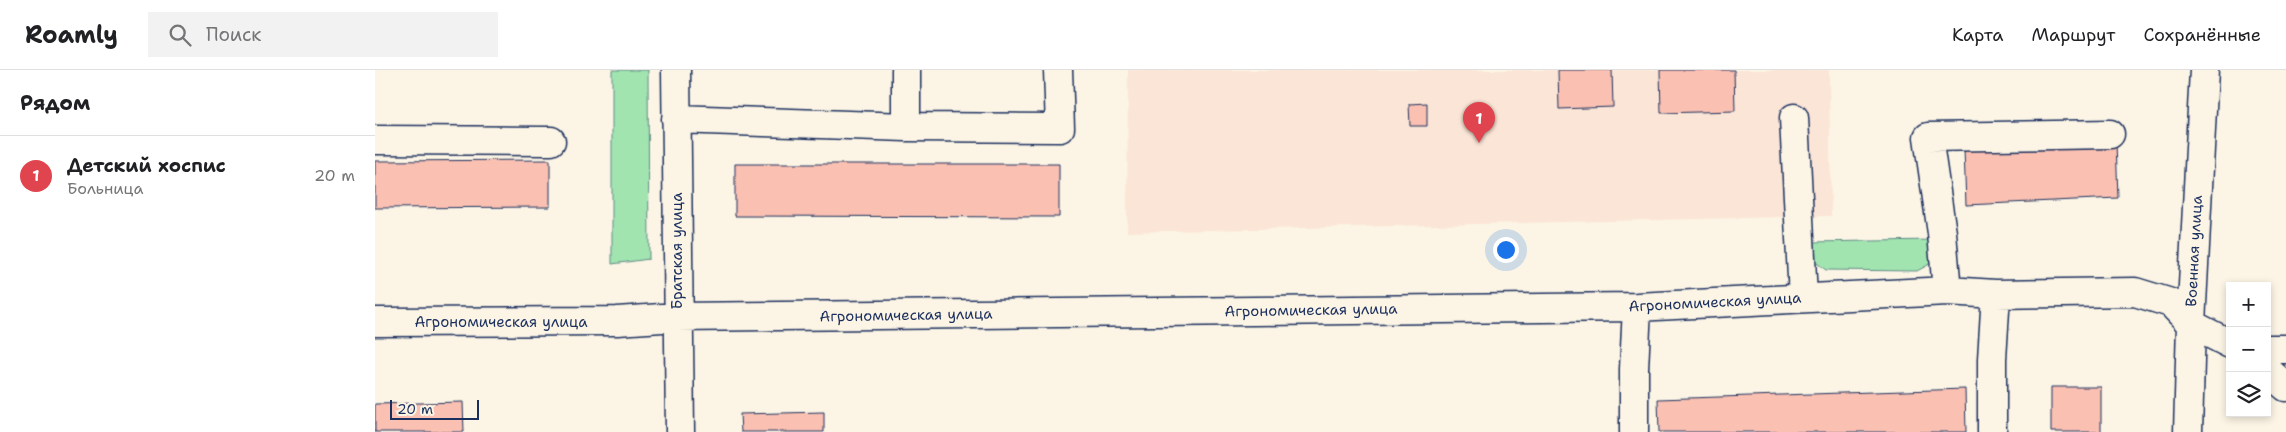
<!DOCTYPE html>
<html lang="ru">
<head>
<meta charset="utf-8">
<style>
  :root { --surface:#fff; --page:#f2f2f2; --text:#202124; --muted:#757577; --line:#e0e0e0; --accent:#1b2f5e }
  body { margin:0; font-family:"Shantell Sans",sans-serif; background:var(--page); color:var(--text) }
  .controls { position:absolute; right:15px; bottom:15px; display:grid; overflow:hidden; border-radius:0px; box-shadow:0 2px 8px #0003 }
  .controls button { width:45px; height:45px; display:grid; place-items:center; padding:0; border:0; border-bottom:1px solid var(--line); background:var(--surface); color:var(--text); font:25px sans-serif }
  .scale { position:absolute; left:15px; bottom:12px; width:89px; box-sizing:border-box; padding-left:5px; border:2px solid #1b2f5e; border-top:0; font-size:14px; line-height:18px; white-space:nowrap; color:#1b2f5e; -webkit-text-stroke:4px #fcf5e5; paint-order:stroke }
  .you { position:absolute; left:1130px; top:179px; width:18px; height:18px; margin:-12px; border:4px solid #fff; border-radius:50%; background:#1a73e8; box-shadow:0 0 0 8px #1a73e833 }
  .badge { display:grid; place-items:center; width:32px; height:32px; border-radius:50%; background:var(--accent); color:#fff; font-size:16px; font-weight:700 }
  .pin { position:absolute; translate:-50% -41px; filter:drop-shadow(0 1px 2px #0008) }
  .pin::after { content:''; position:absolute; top:26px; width:18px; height:15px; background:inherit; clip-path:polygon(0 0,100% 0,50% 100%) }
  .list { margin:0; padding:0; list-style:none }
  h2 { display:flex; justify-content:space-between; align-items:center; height:65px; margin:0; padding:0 20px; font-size:21px }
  h2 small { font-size:16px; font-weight:400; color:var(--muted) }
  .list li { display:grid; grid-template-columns:32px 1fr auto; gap:15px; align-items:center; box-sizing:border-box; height:80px; padding:0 20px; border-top:1px solid var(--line) }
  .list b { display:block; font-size:19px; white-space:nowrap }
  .list p { margin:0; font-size:16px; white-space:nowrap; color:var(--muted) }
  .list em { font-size:16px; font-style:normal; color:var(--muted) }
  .icon { flex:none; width:28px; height:28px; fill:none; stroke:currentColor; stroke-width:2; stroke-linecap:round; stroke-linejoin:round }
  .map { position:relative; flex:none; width:1911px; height:362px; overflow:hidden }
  header { display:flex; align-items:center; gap:30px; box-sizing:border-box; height:70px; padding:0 25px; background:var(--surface); border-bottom:1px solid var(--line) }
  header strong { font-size:24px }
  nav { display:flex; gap:28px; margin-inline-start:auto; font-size:18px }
  .search { width:350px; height:45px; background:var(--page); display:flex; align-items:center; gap:12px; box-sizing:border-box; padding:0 18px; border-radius:0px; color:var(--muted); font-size:19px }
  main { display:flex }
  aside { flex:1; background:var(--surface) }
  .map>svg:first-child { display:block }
  .built { fill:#fbe5d6 }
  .green { fill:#a1e4af; stroke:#5e8a86 }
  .building { fill:#fac1b2; stroke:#1b2f5e }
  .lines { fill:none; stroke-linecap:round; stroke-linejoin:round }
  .minor-casing { stroke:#1b2f5e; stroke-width:31 }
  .minor { stroke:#fcf5e5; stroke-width:28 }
  .labels { text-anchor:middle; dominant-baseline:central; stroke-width:4; stroke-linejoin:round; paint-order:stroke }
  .street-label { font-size:15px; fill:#1b2f5e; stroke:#fcf5e5 }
</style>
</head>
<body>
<header>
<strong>Roamly</strong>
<div class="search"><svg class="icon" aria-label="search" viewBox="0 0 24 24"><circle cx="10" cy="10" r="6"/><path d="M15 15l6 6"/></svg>Поиск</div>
<nav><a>Карта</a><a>Маршрут</a><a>Сохранённые</a></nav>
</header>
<main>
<aside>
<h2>Рядом<small></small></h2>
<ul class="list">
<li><span class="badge" style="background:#e0444e">1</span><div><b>Детский хоспис</b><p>Больница</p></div><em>20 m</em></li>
</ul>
</aside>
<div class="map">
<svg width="1911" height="362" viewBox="0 0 1911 362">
  <rect width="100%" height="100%" fill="#fcf5e5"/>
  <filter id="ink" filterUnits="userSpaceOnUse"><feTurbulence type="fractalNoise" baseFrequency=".02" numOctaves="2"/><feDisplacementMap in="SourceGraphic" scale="10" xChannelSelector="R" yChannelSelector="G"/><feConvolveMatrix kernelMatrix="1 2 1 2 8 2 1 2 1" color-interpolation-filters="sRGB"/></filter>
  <g filter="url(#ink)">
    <path class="built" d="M753,0h701l2,146 -704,16z"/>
    <path class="green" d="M237,0h36l1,189 -37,5z
      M1559,170l1,17 -7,8 -11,6 -91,-1 -12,-9 -5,-19z"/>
    <path class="building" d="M1183,0h54l1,37 -54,2z
      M1285,0h74l1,41 -74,2z
      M1052,33v23h-17l-1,-22z
      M1741,72l2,56 -152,7 -2,-56z
      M175,90v47l-175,1v-47z
      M360,94h324v53l-324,-1z
      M1676,317h50v45h-50z
      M1590,319l1,43h-307l-1,-33z
      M88,332l1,30h-89v-28z
      M449,342v20h-83l-1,-18z"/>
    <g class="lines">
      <g class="minor-casing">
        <path id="minor" d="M301,0l4,362
          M531,0v57
          M1419,48l9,180
          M301,49l230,8 154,1 -2,-58
          M0,70l176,1
          M1572,221l-5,-58 -14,-96 182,-3
          M0,252l242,-1 60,-4 960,-10 310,-16 49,3 139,-2 36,11 20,21 39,20
          M1892,279h19
          M1892,300l19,17
          M1259,362v-63l3,-62
          M1617,362v-73l4,-65
          M1813,362l3,-108 13,-254"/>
      </g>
      <use href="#minor" class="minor"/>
    </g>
  </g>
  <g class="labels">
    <g class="street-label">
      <text transform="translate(302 181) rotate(-90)">Братская улица</text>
      <text transform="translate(1819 181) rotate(-87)">Военная улица</text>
      <text transform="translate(1340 232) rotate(-3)">Агрономическая улица</text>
      <text transform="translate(936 240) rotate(-1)">Агрономическая улица</text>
      <text transform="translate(531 245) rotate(-1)">Агрономическая улица</text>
      <text x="126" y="252">Агрономическая улица</text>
    </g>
  </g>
</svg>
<div class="controls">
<button>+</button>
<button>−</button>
<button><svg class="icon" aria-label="layers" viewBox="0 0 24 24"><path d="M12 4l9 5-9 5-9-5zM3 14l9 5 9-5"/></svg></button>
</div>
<div class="scale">20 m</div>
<div class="you"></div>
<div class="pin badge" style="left:1104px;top:73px;background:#e0444e">1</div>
</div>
</main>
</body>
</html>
